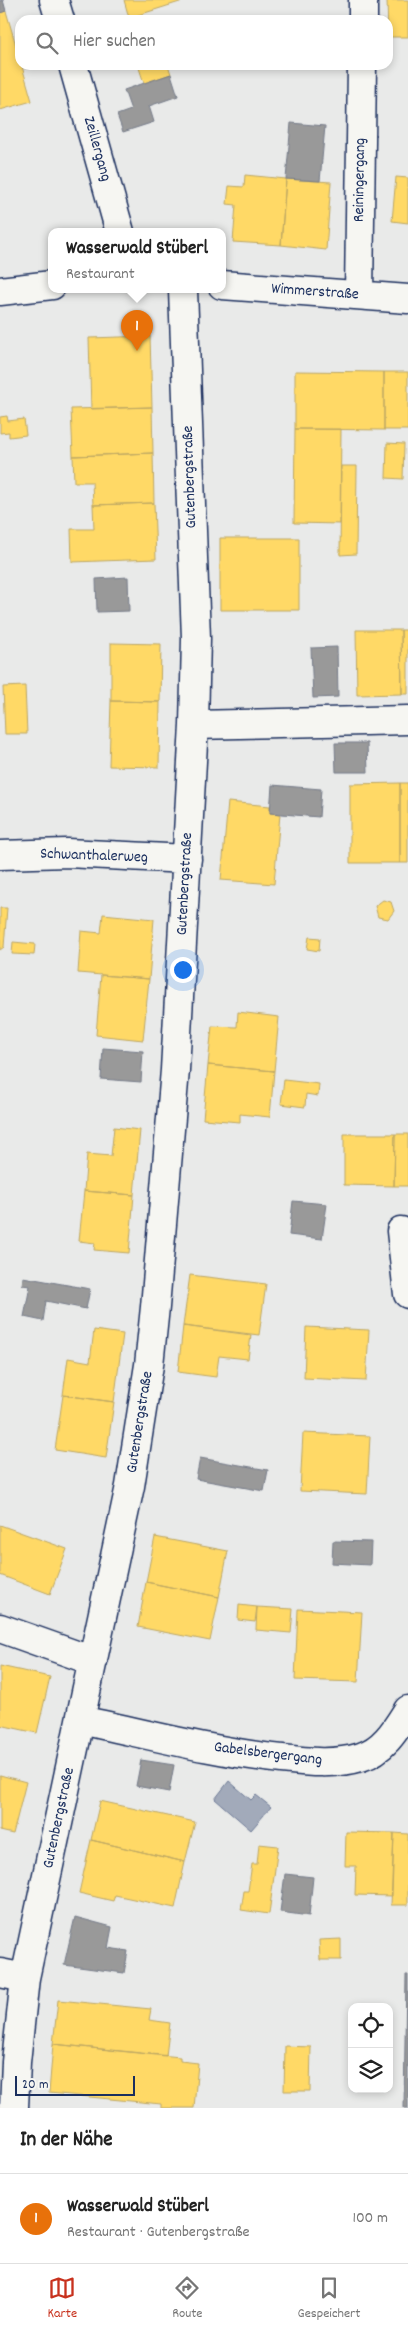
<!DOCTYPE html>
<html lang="de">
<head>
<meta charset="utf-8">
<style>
  :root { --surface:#fff; --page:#f2f2f2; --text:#222; --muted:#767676; --line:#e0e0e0; --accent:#c8321e }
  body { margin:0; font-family:Dekko,sans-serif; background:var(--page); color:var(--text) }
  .controls { position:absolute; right:15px; bottom:15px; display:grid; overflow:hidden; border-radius:10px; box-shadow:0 2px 8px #0003 }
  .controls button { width:45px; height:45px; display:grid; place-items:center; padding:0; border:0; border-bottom:1px solid var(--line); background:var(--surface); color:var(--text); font:25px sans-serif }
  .scale { position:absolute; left:15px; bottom:12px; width:120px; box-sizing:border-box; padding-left:5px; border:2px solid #1b2f5e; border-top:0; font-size:14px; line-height:18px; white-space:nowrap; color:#1b2f5e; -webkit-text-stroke:4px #f6f6f2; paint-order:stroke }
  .you { position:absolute; left:182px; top:969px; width:18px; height:18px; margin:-12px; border:4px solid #fff; border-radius:50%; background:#1a73e8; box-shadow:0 0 0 8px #1a73e833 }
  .badge { display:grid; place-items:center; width:32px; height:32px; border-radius:50%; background:var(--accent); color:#fff; font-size:16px; font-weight:700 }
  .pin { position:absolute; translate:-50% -41px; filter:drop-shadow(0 1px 2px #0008) }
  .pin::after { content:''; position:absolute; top:26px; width:18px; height:15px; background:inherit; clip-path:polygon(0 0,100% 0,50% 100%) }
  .popup { position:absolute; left:48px; top:228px; width:178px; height:65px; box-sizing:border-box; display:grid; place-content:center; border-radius:10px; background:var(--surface); filter:drop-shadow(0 1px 4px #0005); font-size:16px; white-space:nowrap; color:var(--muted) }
  .popup b { font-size:19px; color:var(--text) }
  .popup::after { content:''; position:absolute; left:50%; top:100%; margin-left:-10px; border:10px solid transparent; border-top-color:var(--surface) }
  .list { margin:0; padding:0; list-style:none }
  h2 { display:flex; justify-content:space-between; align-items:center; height:65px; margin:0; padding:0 20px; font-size:21px }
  h2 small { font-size:16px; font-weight:400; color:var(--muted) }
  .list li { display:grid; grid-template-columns:32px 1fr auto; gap:15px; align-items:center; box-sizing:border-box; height:90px; padding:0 20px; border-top:1px solid var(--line) }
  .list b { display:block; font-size:19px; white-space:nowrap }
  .list p { margin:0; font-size:16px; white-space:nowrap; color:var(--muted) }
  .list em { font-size:16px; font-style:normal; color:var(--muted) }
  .icon { flex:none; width:28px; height:28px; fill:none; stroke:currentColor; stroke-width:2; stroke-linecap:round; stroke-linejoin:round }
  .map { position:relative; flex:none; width:408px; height:2108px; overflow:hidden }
  .search { position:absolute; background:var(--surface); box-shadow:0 2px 8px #0003; left:15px; right:15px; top:15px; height:55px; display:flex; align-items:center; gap:12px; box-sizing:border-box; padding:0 18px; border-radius:15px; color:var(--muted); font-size:19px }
  .sheet { height:155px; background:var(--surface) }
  nav { display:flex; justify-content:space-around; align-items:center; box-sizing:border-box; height:70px; border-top:1px solid var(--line); background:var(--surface); font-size:14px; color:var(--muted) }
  nav a { display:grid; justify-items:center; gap:2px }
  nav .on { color:var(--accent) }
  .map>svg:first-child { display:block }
  .water { fill:#a2aaba; stroke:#6c7995 }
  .homes { fill:#ffd966; stroke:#bba664 }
  .industry { fill:#999; stroke:#737987 }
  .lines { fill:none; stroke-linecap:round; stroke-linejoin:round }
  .minor-casing { stroke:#1b2f5e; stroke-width:31 }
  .minor { stroke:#f6f6f2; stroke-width:28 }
  .labels { text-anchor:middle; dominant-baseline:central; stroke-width:5; stroke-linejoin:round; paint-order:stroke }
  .street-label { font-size:16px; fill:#1b2f5e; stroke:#f6f6f2 }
</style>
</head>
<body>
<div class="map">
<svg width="408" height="2108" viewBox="0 0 408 2108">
  <rect width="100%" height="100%" fill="#e9eae9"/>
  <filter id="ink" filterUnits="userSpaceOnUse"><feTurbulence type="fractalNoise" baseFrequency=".02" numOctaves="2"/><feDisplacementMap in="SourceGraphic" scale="10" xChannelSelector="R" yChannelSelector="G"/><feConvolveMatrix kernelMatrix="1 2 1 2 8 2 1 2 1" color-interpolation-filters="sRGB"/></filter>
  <g filter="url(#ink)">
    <path class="water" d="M229,1781l22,19 5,-5 15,12 -20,23 -36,-31z"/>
    <path class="homes" d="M124,0h62l-57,18z
      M387,0h21v37h-20z
      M6,11l26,90 -32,9v-97z
      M138,65h30l3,9 -27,9z
      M245,175l41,4 -5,66 -48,-3 3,-37 -9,-1 2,-18 15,1z
      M396,177l12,1v45l-16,-2z
      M286,179l45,3 -5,68 -45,-5z
      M150,336l2,71 -61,2 -2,-71z
      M295,371l89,1v58l-89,-1z
      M384,372h24v58h-24z
      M152,407l1,46 -80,3 -2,-47z
      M7,416l1,5 16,-2 2,16 -17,2v-5l-9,1v-16z
      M295,429h46l-1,95 -46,-1z
      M387,443l17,1 -1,35 -17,-1z
      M153,453l1,50 -61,2 -1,-23h-18l-1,-26z
      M341,466h16l-1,88 -16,1z
      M154,503l2,56 -84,3 -1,-33h23l-1,-24z
      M220,538h79v72h-79z
      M356,630h45l1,64 -45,1z
      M401,630h7v64h-6z
      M111,643l50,1 -1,58 -49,-1z
      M25,686l2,48h-22l-2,-47z
      M111,701l49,1 -1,65 -50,-1z
      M400,783v80h-50v-79z
      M400,783h8v80h-8z
      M228,802l42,4v7l10,1 -6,70 -53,-4z
      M383,900l8,2 3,9 -6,8 -10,-2 -3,-11z
      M0,908h7l-3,39 -4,3z
      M103,914l51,5 -5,60 -71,-6 3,-42 20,2z
      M309,937l11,1 -1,13 -12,-2z
      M13,942l22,2 -1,11 -22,-1z
      M101,975l48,4 -6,61 -47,-5z
      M238,1012l41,5 -5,54 -66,-6 4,-39 25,1z
      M208,1065l66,6 -4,46 -30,-3v8l-37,-3z
      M284,1080l35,4 -1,12 -12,-2 -1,13 -24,-3z
      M114,1127l26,3 -6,65 -50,-4 3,-37 24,2z
      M344,1134h51l-1,52 -50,-1z
      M395,1134h13v52h-14z
      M84,1191l50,4 -5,58 -35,-3 1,-7 -16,-2z
      M190,1275l76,9 -7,51 -76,-9z
      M183,1326l68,9 -3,24 -29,-3 -3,21 -38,-5z
      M306,1327l63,3 -3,51 -62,-3z
      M94,1330l29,4 -9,68 -51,-7 5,-37 22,4z
      M63,1395l51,7 -8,56 -51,-8z
      M303,1433l67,3 -3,58 -67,-3z
      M0,1525l67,24 -17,45 -50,-19z
      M155,1537l73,14 -9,46 -73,-15z
      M146,1582l73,15 -9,44 -72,-14z
      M239,1605l18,2 -2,15 -17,-2z
      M257,1607l36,2 -2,24 -35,-3z
      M298,1609l64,3 -4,70 -63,-2z
      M0,1666l50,11 -13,56 -37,-8z
      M0,1775l26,7 -13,52 -13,-3z
      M100,1801l95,21 -10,40 -94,-22z
      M346,1832l48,1 -2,63 -37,-1 1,-29h-11z
      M394,1833l14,1v71h-17z
      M91,1840l94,22 -10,46 -60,-13 -2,6 -34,-8z
      M259,1844l19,2 -9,68 -28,-4 3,-19h4l4,-27h5z
      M341,1939v21h-21l-1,-20z
      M58,2000l93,9 -2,11 21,3 -4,33 -113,-12z
      M53,2044l127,13v4l18,2 -4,45h-33v-4l-112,-11z
      M285,2046l26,1 -1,44h-26z"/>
    <path class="industry" d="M0,0h3l3,11 -6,2z
      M171,74l7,22 -29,10 5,16 -31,10 -6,-17 14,-5 -7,-20z
      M291,123l34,3 -5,55 -34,-2z
      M128,577l1,34 -32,1 -1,-33z
      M337,647l1,50 -25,1 -2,-50z
      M335,743h32l1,29h-32z
      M272,785l49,4 -2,28 -49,-4z
      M103,1048l40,3 -2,31 -40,-3z
      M293,1201l34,3 -5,35 -33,-4z
      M23,1277l67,12 -4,20 -40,-8 -3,20 -19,-4 6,-31 -8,-1z
      M200,1458l68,12 -4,21 -68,-12z
      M333,1541l38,1 -1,23 -38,-2z
      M141,1760l33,5 -5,27 -33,-6z
      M285,1874l28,3 -4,39 -29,-4z
      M75,1917l37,10 -4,21 20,3 -4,22 -60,-8z
      M406,1975h2v133h-4z"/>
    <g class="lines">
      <g class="minor-casing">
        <path id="minor" d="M54,0l6,20
          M363,20v-20
          M73,65l47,167
          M222,285l186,14
          M0,291l52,-6
          M359,295l3,-230
          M194,725l214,-5
          M0,855l67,-2 120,6
          M401,1231l7,63
          M0,1628l93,33
          M80,1720c67,14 133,32 202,39 25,3 54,6 79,-2 23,-7 35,-28 47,-47
          M0,1973l25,5
          M14,2108l2,-46 9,-84 105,-492 19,-121 6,-58 20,-237 19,-345 2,-87 -13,-348"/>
      </g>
      <use href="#minor" class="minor"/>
    </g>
  </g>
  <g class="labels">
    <g class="street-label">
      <text transform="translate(97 149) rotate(74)">Zeillergang</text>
      <text transform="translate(360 180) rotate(-89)">Reiningergang</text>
      <text transform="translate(315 292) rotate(4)">Wimmerstraße</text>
      <text transform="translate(190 477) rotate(-92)">Gutenbergstraße</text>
      <text transform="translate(94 856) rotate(2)">Schwanthalerweg</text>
      <text transform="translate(185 884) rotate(-87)">Gutenbergstraße</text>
      <text transform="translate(140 1422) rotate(-81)">Gutenbergstraße</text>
      <text transform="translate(268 1754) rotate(7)">Gabelsbergergang</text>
      <text transform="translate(59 1818) rotate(-78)">Gutenbergstraße</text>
    </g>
  </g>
</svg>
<div class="controls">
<button><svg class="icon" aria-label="locate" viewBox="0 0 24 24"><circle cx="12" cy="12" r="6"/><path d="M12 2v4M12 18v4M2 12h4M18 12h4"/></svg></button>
<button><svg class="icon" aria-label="layers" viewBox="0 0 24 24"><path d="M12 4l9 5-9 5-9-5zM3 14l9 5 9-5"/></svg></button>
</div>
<div class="scale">20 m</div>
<div class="you"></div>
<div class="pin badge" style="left:137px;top:351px;background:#e8710a">1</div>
<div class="popup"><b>Wasserwald Stüberl</b>Restaurant</div>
<div class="search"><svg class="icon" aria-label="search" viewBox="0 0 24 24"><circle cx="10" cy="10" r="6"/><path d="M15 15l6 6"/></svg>Hier suchen</div>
</div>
<section class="sheet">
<h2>In der Nähe<small></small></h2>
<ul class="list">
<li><span class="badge" style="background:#e8710a">1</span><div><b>Wasserwald Stüberl</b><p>Restaurant · Gutenbergstraße</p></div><em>100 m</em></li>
</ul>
</section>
<nav>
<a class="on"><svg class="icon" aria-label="map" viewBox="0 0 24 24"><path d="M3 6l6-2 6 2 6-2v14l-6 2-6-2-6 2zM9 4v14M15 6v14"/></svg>Karte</a>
<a><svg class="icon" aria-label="directions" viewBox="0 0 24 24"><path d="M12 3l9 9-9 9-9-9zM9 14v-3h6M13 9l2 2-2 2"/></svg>Route</a>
<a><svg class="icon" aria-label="saved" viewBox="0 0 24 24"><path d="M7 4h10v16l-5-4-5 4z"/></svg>Gespeichert</a>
</nav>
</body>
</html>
